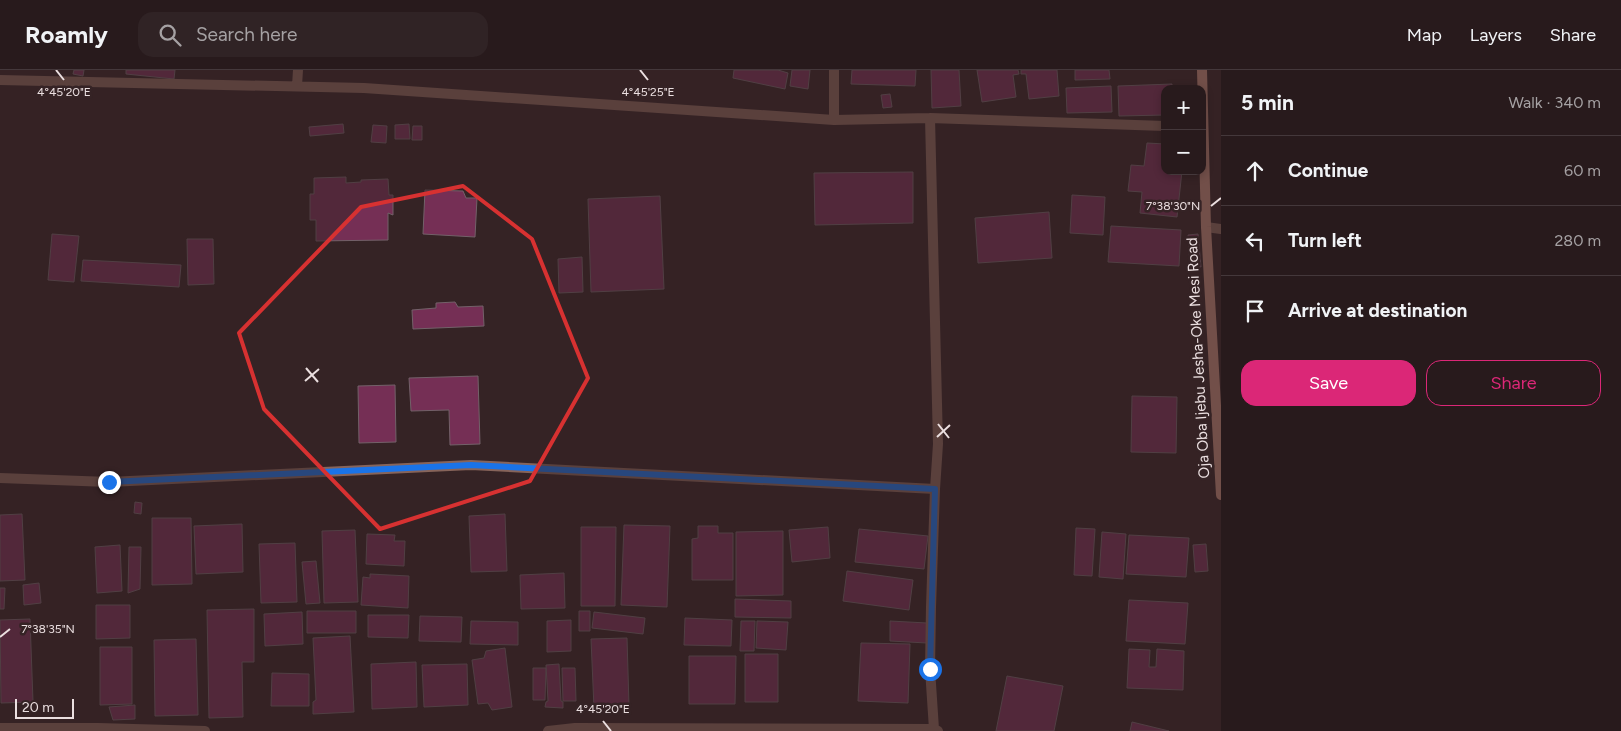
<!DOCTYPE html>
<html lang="en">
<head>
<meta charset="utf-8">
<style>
  :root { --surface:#281a1c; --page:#302325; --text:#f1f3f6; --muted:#a5a1a3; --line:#44383b; --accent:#db2777 }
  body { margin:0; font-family:Figtree,sans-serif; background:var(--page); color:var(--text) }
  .controls { position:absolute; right:15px; top:15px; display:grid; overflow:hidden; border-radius:10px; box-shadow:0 2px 8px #0003 }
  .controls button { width:45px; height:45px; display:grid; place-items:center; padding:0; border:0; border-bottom:1px solid var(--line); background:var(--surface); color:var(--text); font:25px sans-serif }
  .scale { position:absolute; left:15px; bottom:12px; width:59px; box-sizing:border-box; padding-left:5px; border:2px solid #ebdfe0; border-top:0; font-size:14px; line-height:18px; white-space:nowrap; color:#ebdfe0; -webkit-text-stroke:4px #352325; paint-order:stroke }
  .stop { position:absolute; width:15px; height:15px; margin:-11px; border:4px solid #1a73e8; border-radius:50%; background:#fff }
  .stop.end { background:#1a73e8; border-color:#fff; box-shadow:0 1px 5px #0008 }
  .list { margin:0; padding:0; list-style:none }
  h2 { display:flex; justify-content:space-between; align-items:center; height:65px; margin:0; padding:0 20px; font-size:21px }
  h2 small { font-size:16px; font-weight:400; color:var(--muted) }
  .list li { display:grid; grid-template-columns:32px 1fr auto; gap:15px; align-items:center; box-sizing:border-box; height:70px; padding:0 20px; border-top:1px solid var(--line) }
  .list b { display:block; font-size:19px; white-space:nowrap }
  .list em { font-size:16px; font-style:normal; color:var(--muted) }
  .actions { display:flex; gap:10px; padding:15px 20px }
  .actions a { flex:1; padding:11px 0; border:1px solid var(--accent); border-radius:15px; text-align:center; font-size:18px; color:var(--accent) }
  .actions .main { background:var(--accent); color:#fff }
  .icon { flex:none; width:28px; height:28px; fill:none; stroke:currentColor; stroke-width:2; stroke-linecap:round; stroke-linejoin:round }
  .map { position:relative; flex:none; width:1221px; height:661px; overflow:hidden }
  header { display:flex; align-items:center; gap:30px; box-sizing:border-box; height:70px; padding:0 25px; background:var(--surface); border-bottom:1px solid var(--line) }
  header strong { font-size:24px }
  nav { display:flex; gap:28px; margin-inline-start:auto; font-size:18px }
  .search { width:350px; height:45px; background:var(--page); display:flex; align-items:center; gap:12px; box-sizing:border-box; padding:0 18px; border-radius:15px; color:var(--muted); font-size:19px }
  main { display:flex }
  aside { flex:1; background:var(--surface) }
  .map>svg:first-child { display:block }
  .building { fill:#752f55; stroke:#736169 }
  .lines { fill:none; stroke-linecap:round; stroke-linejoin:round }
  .minor { stroke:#87645a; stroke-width:10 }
  .secondary { stroke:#bc8575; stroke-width:10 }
  .route { stroke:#1a73e8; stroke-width:6 }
  .marked { fill:none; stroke:#d73131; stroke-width:4; stroke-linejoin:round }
  .ticks { fill:none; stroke:#ebdfe0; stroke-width:2 }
  .labels { text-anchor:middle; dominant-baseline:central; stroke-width:5; stroke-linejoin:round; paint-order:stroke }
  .street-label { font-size:15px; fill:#ebdfe0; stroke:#352325 }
  .ticks-label { font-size:12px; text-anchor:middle; fill:#ebdfe0; stroke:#352325; stroke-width:5; stroke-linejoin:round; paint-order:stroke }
</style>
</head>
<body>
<header>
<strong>Roamly</strong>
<div class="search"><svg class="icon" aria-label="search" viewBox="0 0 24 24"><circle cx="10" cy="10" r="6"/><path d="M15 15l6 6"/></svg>Search here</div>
<nav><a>Map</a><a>Layers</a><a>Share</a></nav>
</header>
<main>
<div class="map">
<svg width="1221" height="661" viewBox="0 0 1221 661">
  <rect width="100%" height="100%" fill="#352325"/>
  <path class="building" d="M74,0h10l-1,6 -10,-2z
    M126,0h49l-1,9 -48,-5z
    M734,0h44l10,3 -3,16 -52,-11z
    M792,0h18l-2,19 -18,-3z
    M852,0h64l-1,16 -64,-2z
    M931,0h28l2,36 -29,2z
    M977,0h41l1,4 -6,1 3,22 -34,5z
    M1021,0h36l2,26 -30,3 -3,-25h-5z
    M1075,0h34l1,9 -35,1z
    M1172,14v5h-7v26l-46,1 -1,-30z
    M1111,16l1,26 -45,1 -1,-25z
    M890,24l2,13 -9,1 -2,-13z
    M343,54l1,9 -34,3 -1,-9z
    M409,54l1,15h-15v-14z
    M373,55l14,1 -1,17 -15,-1z
    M413,56h9v14h-10z
    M1147,73l18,1v27h17l-5,46 -37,-4 2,-21 -14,-1 3,-26 13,1z
    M913,102v51l-98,2 -1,-52z
    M346,107v6l15,-1v-2l27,-1 1,16h4v20l-5,-2v27l-72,1v-21h-6v-26h4v-16z
    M425,120l38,1 3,7h11l-2,39 -52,-3z
    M1072,125l33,2 -2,38 -33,-2z
    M660,126l4,93 -73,3 -3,-93z
    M1049,142l3,46 -74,5 -3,-45z
    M1111,156l70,4 -2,36 -71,-4z
    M52,164l27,2 -5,46 -26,-2z
    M1198,164l3,33h-11l-2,-32z
    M187,169h26l1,45 -26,1z
    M582,187l1,35 -24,1 -1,-34z
    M83,190l98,5 -2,22 -98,-6z
    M455,232l3,5 25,-1 1,20 -71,3 -1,-19 24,-2v-5z
    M478,306l2,68 -30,1 -1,-35 -38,1 -2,-33z
    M395,315l1,57 -37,1 -1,-57z
    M1132,326l45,1 -1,56 -45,-1z
    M135,432l7,1 -1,11 -7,-1z
    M22,444l3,66 -25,1v-66z
    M505,444l2,57 -36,1 -2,-56z
    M152,448h39l1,66 -40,1z
    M242,454l1,48 -47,2 -2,-48z
    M624,455l46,1 -3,81 -46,-2z
    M698,456h20v7h15v47h-41v-41l6,-1z
    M581,457h35l-1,79h-34z
    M828,457l2,31 -38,4 -3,-32z
    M1076,458l19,1 -3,47 -18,-1z
    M859,459l69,7 -4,33 -69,-7z
    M355,460l3,72 -34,1 -2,-72z
    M783,461v64l-47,1v-64z
    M1102,462l24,2 -3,45 -24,-2z
    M367,464l28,1 -1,6h11l-1,25 -38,-2z
    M1129,465l60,3 -3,39 -60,-3z
    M295,473l2,59 -36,1 -2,-59z
    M1206,474l2,27 -13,1 -2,-27z
    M120,475l2,46 -25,2 -2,-46z
    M129,477h12l-1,42 -12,4z
    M316,491l4,42 -14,1 -4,-42z
    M847,501l66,9 -4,30 -66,-9z
    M564,503l1,35 -44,1 -1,-34z
    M370,504l39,2 -1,32 -47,-3 2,-28 7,1z
    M39,513l2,20 -17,2 -1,-20z
    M0,518h5l-1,21h-4z
    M735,529l56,2v17l-56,-1z
    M1129,530l59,3 -3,41 -59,-3z
    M96,535h34v33l-34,1z
    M254,539v53h-12l1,55 -34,1 -2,-108z
    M307,541h49v22h-49z
    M579,541h11v20h-11z
    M302,542l1,32 -38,2 -1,-32z
    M594,542l51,6 -2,16 -51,-6z
    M368,545h41l-1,23 -40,-1z
    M420,546l42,1 -1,25 -42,-1z
    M685,548l47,2 -1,26 -47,-1z
    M30,549l3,83 -32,1 -1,-83z
    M571,550v31l-24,1v-31z
    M471,551l47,1v23l-48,-1z
    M741,551h14l-1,30h-14z
    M757,551l31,1 -2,28 -30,-2z
    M890,551l37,2v20l-37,-2z
    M350,566l4,76 -41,2v-12l3,-2 -3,-62z
    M627,568l2,68 -35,2 -3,-69z
    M196,569l2,76 -43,1 -1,-76z
    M861,573l49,1 -2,59 -50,-2z
    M100,577h32v57l-32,1z
    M505,578l7,59 -20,3 -4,-7 -10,1 -6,-44 12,-2 2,-7z
    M1129,579l21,1 -1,17h7l1,-18 27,2 -1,39 -56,-2z
    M745,584h33v48h-33z
    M689,586h47l-1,48h-46z
    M416,592l1,45 -45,2 -1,-45z
    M467,594l1,41 -44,2 -2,-42z
    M559,594l2,37 2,1v6l-18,-1 1,-5 2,-1 -2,-36z
    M533,598h13l-1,32h-12z
    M562,598h13l1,33h-13z
    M272,603l37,1v32h-38z
    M1007,606l56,10 -9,45h-58z
    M135,635v14l-22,1 -4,-13z
    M1132,652l37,9h-39z"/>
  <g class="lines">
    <path class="minor" d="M0,10l364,8 470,32 96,-2 235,8
      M297,16l1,-16
      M930,48l8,326 -3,45 -4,118 -1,62 4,60 4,2
      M834,50v-50
      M1206,157l15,2
      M0,408l109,4 362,-17 464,24
      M0,658h98l107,3
      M548,661l27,-3 359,1"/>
    <path class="secondary" d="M1202,0l4,157 15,268"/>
  </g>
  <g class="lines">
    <path class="route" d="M109,412l362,-17 464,24 -5,180"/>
  </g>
  <path d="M0 0H1221V661H0ZM463,116l69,53 56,139 -58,103 -150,48 -116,-120 -25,-76 122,-126z" fill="#352325" fill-opacity=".55" fill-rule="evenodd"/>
  <path class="marked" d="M463,116l69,53 56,139 -58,103 -150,48 -116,-120 -25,-76 122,-126z"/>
  <path class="ticks" d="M56,0l8,10M640,0l8,10M1211,136l10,-8M306,298l12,14M305,311l14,-12M938,354l11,14M937,367l13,-12M0,567l10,-8M603,651l8,10"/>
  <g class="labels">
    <g class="street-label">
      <text transform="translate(1198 288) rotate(-93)">Oja Oba Ijebu Jesha-Oke Mesi Road</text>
    </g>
  </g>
  <g class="ticks-label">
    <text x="64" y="26">4°45'20"E</text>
    <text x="648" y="26">4°45'25"E</text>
    <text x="1173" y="140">7°38'30"N</text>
    <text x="48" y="563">7°38'35"N</text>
    <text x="603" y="643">4°45'20"E</text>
  </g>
</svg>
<div class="controls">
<button>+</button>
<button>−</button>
</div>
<div class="scale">20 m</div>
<div class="stop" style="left:930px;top:599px"></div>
<div class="stop end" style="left:109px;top:412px"></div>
</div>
<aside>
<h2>5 min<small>Walk · 340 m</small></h2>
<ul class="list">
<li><svg class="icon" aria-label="ahead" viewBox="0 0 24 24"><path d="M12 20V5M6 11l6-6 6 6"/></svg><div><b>Continue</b></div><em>60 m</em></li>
<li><svg class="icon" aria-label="left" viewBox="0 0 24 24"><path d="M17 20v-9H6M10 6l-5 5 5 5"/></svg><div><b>Turn left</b></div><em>280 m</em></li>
<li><svg class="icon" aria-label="arrive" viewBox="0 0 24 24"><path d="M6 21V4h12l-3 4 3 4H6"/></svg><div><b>Arrive at destination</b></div></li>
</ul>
<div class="actions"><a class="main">Save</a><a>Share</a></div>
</aside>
</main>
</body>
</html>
